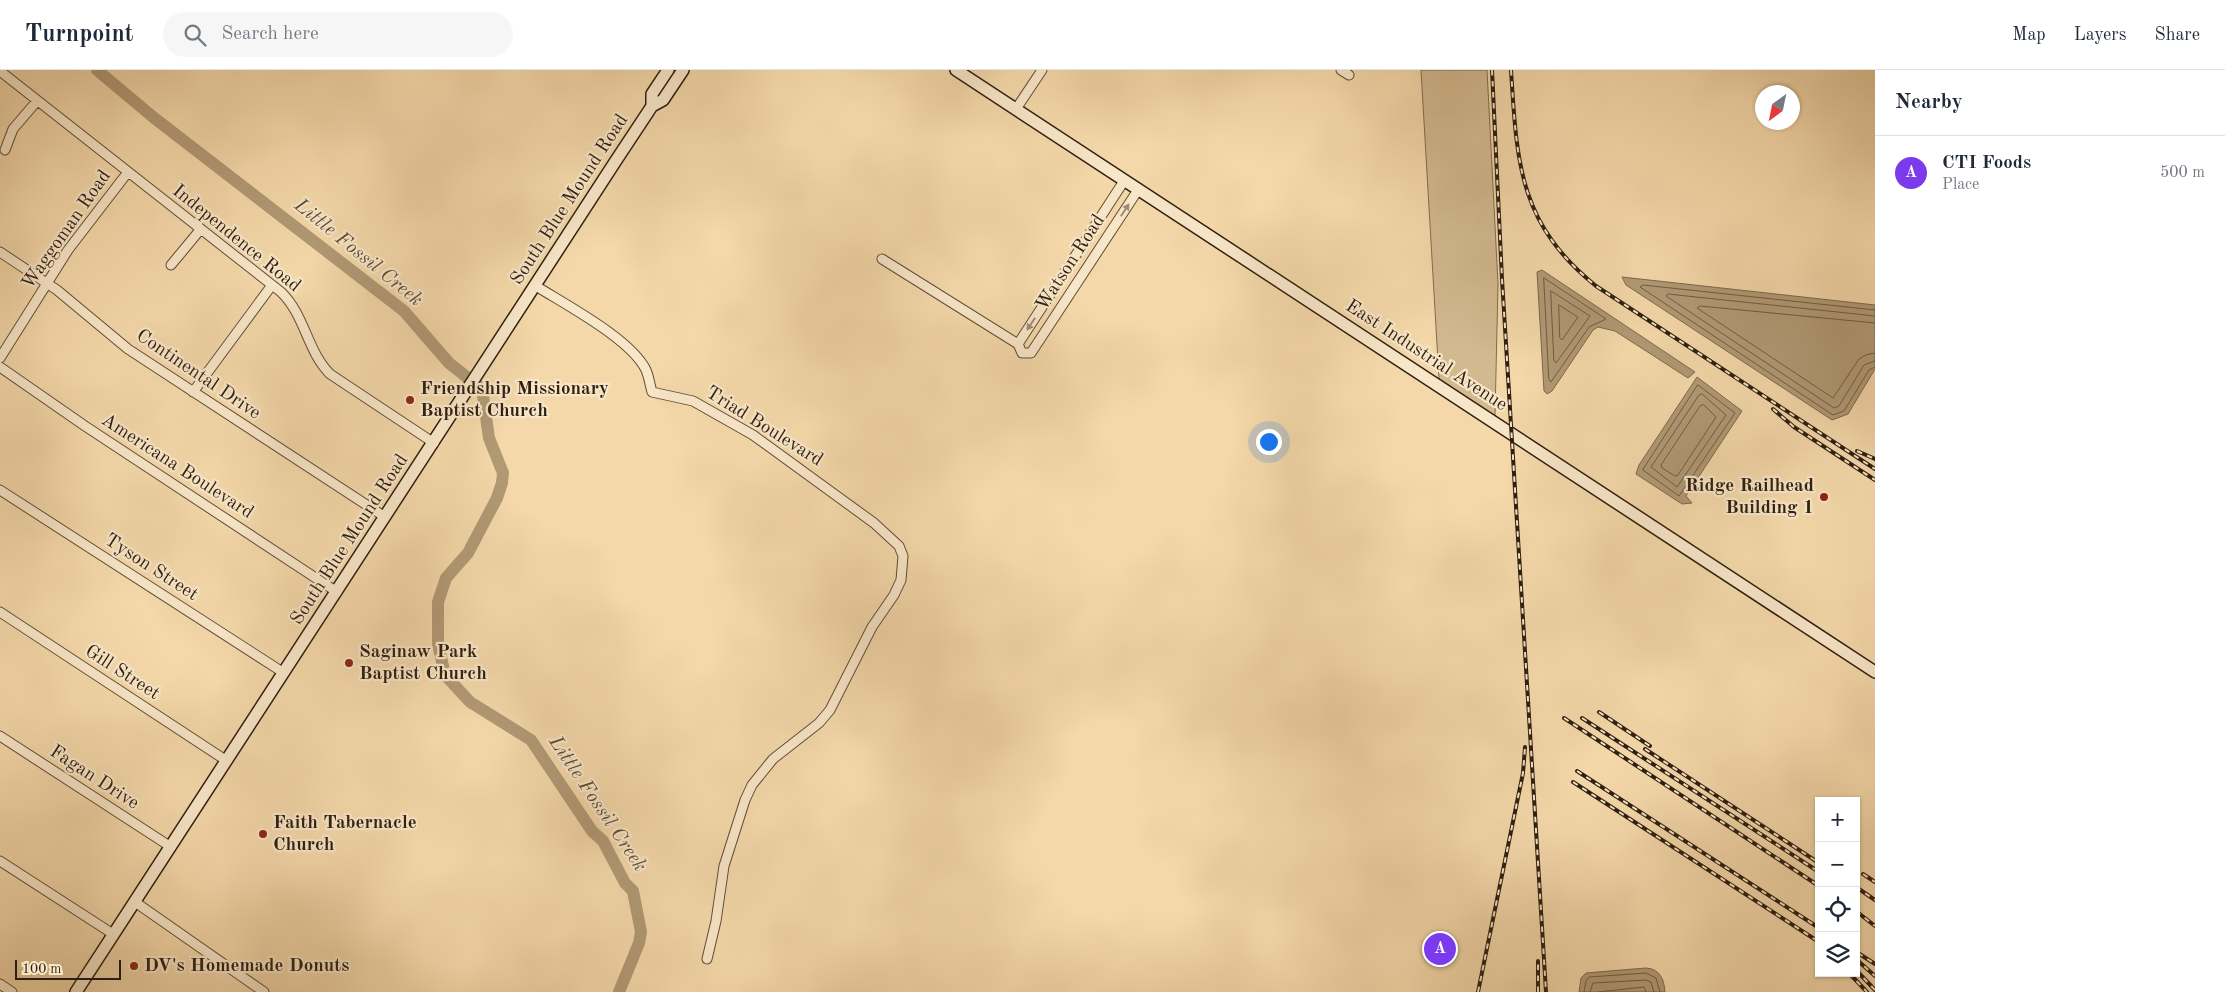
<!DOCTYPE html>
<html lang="en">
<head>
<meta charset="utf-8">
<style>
  :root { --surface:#fff; --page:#f6f6f7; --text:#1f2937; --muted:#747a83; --line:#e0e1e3; --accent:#7c3aed }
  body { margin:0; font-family:"Old Standard TT",serif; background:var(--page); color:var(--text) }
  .controls { position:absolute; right:15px; bottom:15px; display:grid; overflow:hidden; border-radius:0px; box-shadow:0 1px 4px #0004 }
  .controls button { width:45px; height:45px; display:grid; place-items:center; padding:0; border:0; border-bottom:1px solid var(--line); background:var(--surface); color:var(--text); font:25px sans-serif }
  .compass { position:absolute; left:1755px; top:15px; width:45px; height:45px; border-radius:50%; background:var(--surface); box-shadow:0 1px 4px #0004; rotate:213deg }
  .scale { position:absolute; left:15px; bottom:12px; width:106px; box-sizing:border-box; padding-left:5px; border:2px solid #2f1f0f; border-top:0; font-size:14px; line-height:18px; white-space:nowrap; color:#2f1f0f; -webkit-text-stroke:4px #f8e6c8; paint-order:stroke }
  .you { position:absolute; left:1268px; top:371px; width:18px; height:18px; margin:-12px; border:4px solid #fff; border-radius:50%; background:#1a73e8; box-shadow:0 0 0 8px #1a73e833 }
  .badge { display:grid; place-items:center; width:32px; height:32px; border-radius:50%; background:var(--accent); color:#fff; font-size:16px; font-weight:700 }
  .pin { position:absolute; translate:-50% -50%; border:2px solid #fff; box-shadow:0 1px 5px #0006 }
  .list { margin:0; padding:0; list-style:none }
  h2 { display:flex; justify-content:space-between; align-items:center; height:65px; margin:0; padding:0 20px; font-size:21px }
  h2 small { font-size:16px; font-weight:400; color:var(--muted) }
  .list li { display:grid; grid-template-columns:32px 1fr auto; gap:15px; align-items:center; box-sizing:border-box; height:75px; padding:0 20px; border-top:1px solid var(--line) }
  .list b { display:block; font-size:19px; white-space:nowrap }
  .list p { margin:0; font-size:16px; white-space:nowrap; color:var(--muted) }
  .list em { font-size:16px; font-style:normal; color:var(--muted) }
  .icon { flex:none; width:28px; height:28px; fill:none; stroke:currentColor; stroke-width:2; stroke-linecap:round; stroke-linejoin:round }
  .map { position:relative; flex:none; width:1875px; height:922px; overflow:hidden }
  header { display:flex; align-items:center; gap:30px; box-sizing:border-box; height:70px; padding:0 25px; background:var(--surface); border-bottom:1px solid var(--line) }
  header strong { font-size:24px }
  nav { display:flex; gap:28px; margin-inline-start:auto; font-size:18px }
  .search { width:350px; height:45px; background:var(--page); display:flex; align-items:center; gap:12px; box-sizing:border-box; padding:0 18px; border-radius:28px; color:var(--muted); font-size:19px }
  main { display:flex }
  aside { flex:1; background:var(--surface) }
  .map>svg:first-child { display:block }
  .green { fill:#d3b990; stroke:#816c50 }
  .water { fill:#b19975; stroke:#7d684c }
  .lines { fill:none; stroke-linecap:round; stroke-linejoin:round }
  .shore { stroke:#705c42; stroke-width:1 }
  .river { stroke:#b19975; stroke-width:12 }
  .street-casing { stroke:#604d36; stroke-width:11 }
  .secondary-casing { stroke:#2f1f0f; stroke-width:14 }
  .street { stroke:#f8e6c8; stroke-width:9 }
  .secondary { stroke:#f8e6c8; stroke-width:11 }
  .rail-casing { stroke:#2f1f0f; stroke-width:4 }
  .rail { stroke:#f8e6c8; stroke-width:2; stroke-dasharray:5.5; stroke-linecap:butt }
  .oneway { fill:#9e8c75 }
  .poi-dot { fill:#8f2418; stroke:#f8e6c8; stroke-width:2 }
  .labels { text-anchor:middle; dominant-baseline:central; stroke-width:4.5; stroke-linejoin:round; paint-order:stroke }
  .street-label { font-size:19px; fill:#2f1f0f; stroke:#f8e6c8 }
  .poi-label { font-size:19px; font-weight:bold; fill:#2f1f0f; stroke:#f8e6c8; text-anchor:start }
  .water-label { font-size:20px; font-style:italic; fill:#5c4a33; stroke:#f8e6c8 }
</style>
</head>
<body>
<header>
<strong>Turnpoint</strong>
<div class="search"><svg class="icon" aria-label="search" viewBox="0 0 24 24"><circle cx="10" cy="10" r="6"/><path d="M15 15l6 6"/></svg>Search here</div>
<nav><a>Map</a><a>Layers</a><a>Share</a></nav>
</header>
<main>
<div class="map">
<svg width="1875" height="922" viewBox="0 0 1875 922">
  <rect width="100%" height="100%" fill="#f4d8aa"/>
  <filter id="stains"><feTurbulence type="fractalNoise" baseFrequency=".004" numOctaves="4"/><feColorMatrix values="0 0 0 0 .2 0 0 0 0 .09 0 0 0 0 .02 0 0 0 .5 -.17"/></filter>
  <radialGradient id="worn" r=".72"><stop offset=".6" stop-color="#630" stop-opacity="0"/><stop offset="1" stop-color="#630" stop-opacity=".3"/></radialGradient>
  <path class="green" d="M1421,0h66l11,214 -3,132 -56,-37z"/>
  <path class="water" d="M1542,200l153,102 -7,6 -73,-47 -17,-4 -5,3 -41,61 -5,3 -3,-3 -7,-119z
    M1622,207l253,28v64l-27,45 -16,6 -206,-135z
    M1697,307l45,34 -56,85 6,7 -10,1 -46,-30 3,-9z
    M1646,898c14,1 18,11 19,24h-86l2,-14 5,-5z"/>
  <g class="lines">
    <path class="shore" d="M1544,208l62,41 -17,8 -38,55 -2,-3z
      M1551,221l39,25 -34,47 -2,-3z
      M1559,235l19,12 -16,23 -2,-2z
      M1875,240l-232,-25 -3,2 193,128 11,-4 25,-41 6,-3
      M1875,246l-207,-22 -2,2 168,112 5,-2 25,-41 11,-4
      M1875,253l-175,-17 -3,2 136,90 26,-39 7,-4 9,-2
      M1698,315l37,28 -56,83 -36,-26z
      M1702,324l24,21 -49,72 -26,-20 48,-72z
      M1704,335l12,12 -38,58 -3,1 -13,-8 -1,-3 39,-59z
      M1584,922l2,-11 3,-4 57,-4 10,5 4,14
      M1590,922l3,-9 53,-3 5,2 3,10
      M1598,922l46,-5 2,5"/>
    <path class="river" d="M97,0l56,47 251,194 45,52 33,26 7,49 14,35 -1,10 -5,15 -29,55 -22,25 -8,24v42l7,31 25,27 61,38 61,91 11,10 22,42 8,8 8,41 -2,11 -20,49"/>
    <g class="street-casing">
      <path id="street" d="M1341,0l8,5
        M0,1l281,221c24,23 26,59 49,82l104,69
        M1016,39l26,-39
        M5,80l8,-21 24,-28
        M0,182l57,38 71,59 257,168
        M882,189l136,85 4,9h9l107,-163
        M171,195l29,-35
        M536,216c30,19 95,53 110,84 3,7 4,15 6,22l41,9 60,34 121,88 25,23 4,10 -2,24 -7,15 -22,32 -42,83 -11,13 -46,36 -21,26 -7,15 -21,66 -8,55 -9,38
        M1018,274l106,-163
        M0,288l68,-108 60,-78
        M0,297l85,59 252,166
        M193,322l79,-107
        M0,420l284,183
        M0,542l227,149
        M0,666l171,111
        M0,791l113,73
        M135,832l129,90
        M0,914l12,8"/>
    </g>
    <g class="secondary-casing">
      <path id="secondary" d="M956,0l919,602
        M652,36v-12l16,-24
        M76,922l539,-830 37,-56 11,-6 20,-30"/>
    </g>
    <use href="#street" class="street"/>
    <use href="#secondary" class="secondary"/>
    <g class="rail-casing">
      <path id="rail" d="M1492,0l10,209 44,713
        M1511,0c6,92 7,153 85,216l279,183
        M1773,339l21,18 81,53
        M1857,381l18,8
        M1599,642l51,34
        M1564,648l255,168
        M1582,648l237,154
        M1645,679l174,114
        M1577,701l242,157
        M1573,712l246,160
        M1863,804l12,8
        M1856,817l19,13
        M1856,841l19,15
        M1858,883l17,11
        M1856,889l19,17
        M1856,900l19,20
        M1849,903l18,19
        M1478,922l45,-219 2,-26
        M1538,922v-31"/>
    </g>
    <use href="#rail" class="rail"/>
  </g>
  <defs><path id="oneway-solid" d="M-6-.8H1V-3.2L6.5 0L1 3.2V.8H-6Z" transform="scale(1.25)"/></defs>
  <g class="oneway">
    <use href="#oneway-solid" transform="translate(1125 140) rotate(-57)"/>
    <use href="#oneway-solid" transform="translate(1031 254) rotate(123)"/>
  </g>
  <g class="poi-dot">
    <circle cx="410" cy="330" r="5"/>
    <circle cx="1824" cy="427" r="5"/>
    <circle cx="349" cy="593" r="5"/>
    <circle cx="263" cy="764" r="5"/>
    <circle cx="134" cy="896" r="5"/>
  </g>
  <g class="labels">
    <g class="street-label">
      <text transform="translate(570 130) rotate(-57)">South Blue Mound Road</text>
      <text transform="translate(67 160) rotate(-55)">Waggoman Road</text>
      <text transform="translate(236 169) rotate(39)">Independence Road</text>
      <text transform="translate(1071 193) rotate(-57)">Watson Road</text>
      <text transform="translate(1426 286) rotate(33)">East Industrial Avenue</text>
      <text transform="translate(198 305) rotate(34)">Continental Drive</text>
      <text transform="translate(764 357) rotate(32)">Triad Boulevard</text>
      <text transform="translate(177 397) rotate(33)">Americana Boulevard</text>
      <text transform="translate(350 470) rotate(-57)">South Blue Mound Road</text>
      <text transform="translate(151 498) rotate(33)">Tyson Street</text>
      <text transform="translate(122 603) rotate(33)">Gill Street</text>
      <text transform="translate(94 708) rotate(33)">Fagan Drive</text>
    </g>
    <g class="poi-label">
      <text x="420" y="319">Friendship Missionary<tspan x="420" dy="22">Baptist Church</tspan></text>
      <text x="1814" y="416" text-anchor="end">Ridge Railhead<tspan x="1814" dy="22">Building 1</tspan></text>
      <text x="359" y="582">Saginaw Park<tspan x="359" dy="22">Baptist Church</tspan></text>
      <text x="273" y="753">Faith Tabernacle<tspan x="273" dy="22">Church</tspan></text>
      <text x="144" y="896">DV's Homemade Donuts</text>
    </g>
    <g class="water-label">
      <text transform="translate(358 183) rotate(39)">Little Fossil Creek</text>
      <text transform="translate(597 734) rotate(56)">Little Fossil Creek</text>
    </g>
  </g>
  <rect width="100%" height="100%" filter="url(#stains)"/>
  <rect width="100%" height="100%" fill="url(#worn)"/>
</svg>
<div class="controls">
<button>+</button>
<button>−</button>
<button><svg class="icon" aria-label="locate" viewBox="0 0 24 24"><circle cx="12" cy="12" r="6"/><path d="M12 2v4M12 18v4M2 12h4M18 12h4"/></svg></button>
<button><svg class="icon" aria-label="layers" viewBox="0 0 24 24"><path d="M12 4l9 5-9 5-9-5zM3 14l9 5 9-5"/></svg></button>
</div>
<svg class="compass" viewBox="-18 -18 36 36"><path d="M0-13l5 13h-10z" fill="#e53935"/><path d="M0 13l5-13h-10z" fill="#747a83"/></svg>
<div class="scale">100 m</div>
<div class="you"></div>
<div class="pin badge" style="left:1440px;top:879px">A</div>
</div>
<aside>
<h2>Nearby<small></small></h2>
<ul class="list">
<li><span class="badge">A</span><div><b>CTI Foods</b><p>Place</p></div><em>500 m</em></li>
</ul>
</aside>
</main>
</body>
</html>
